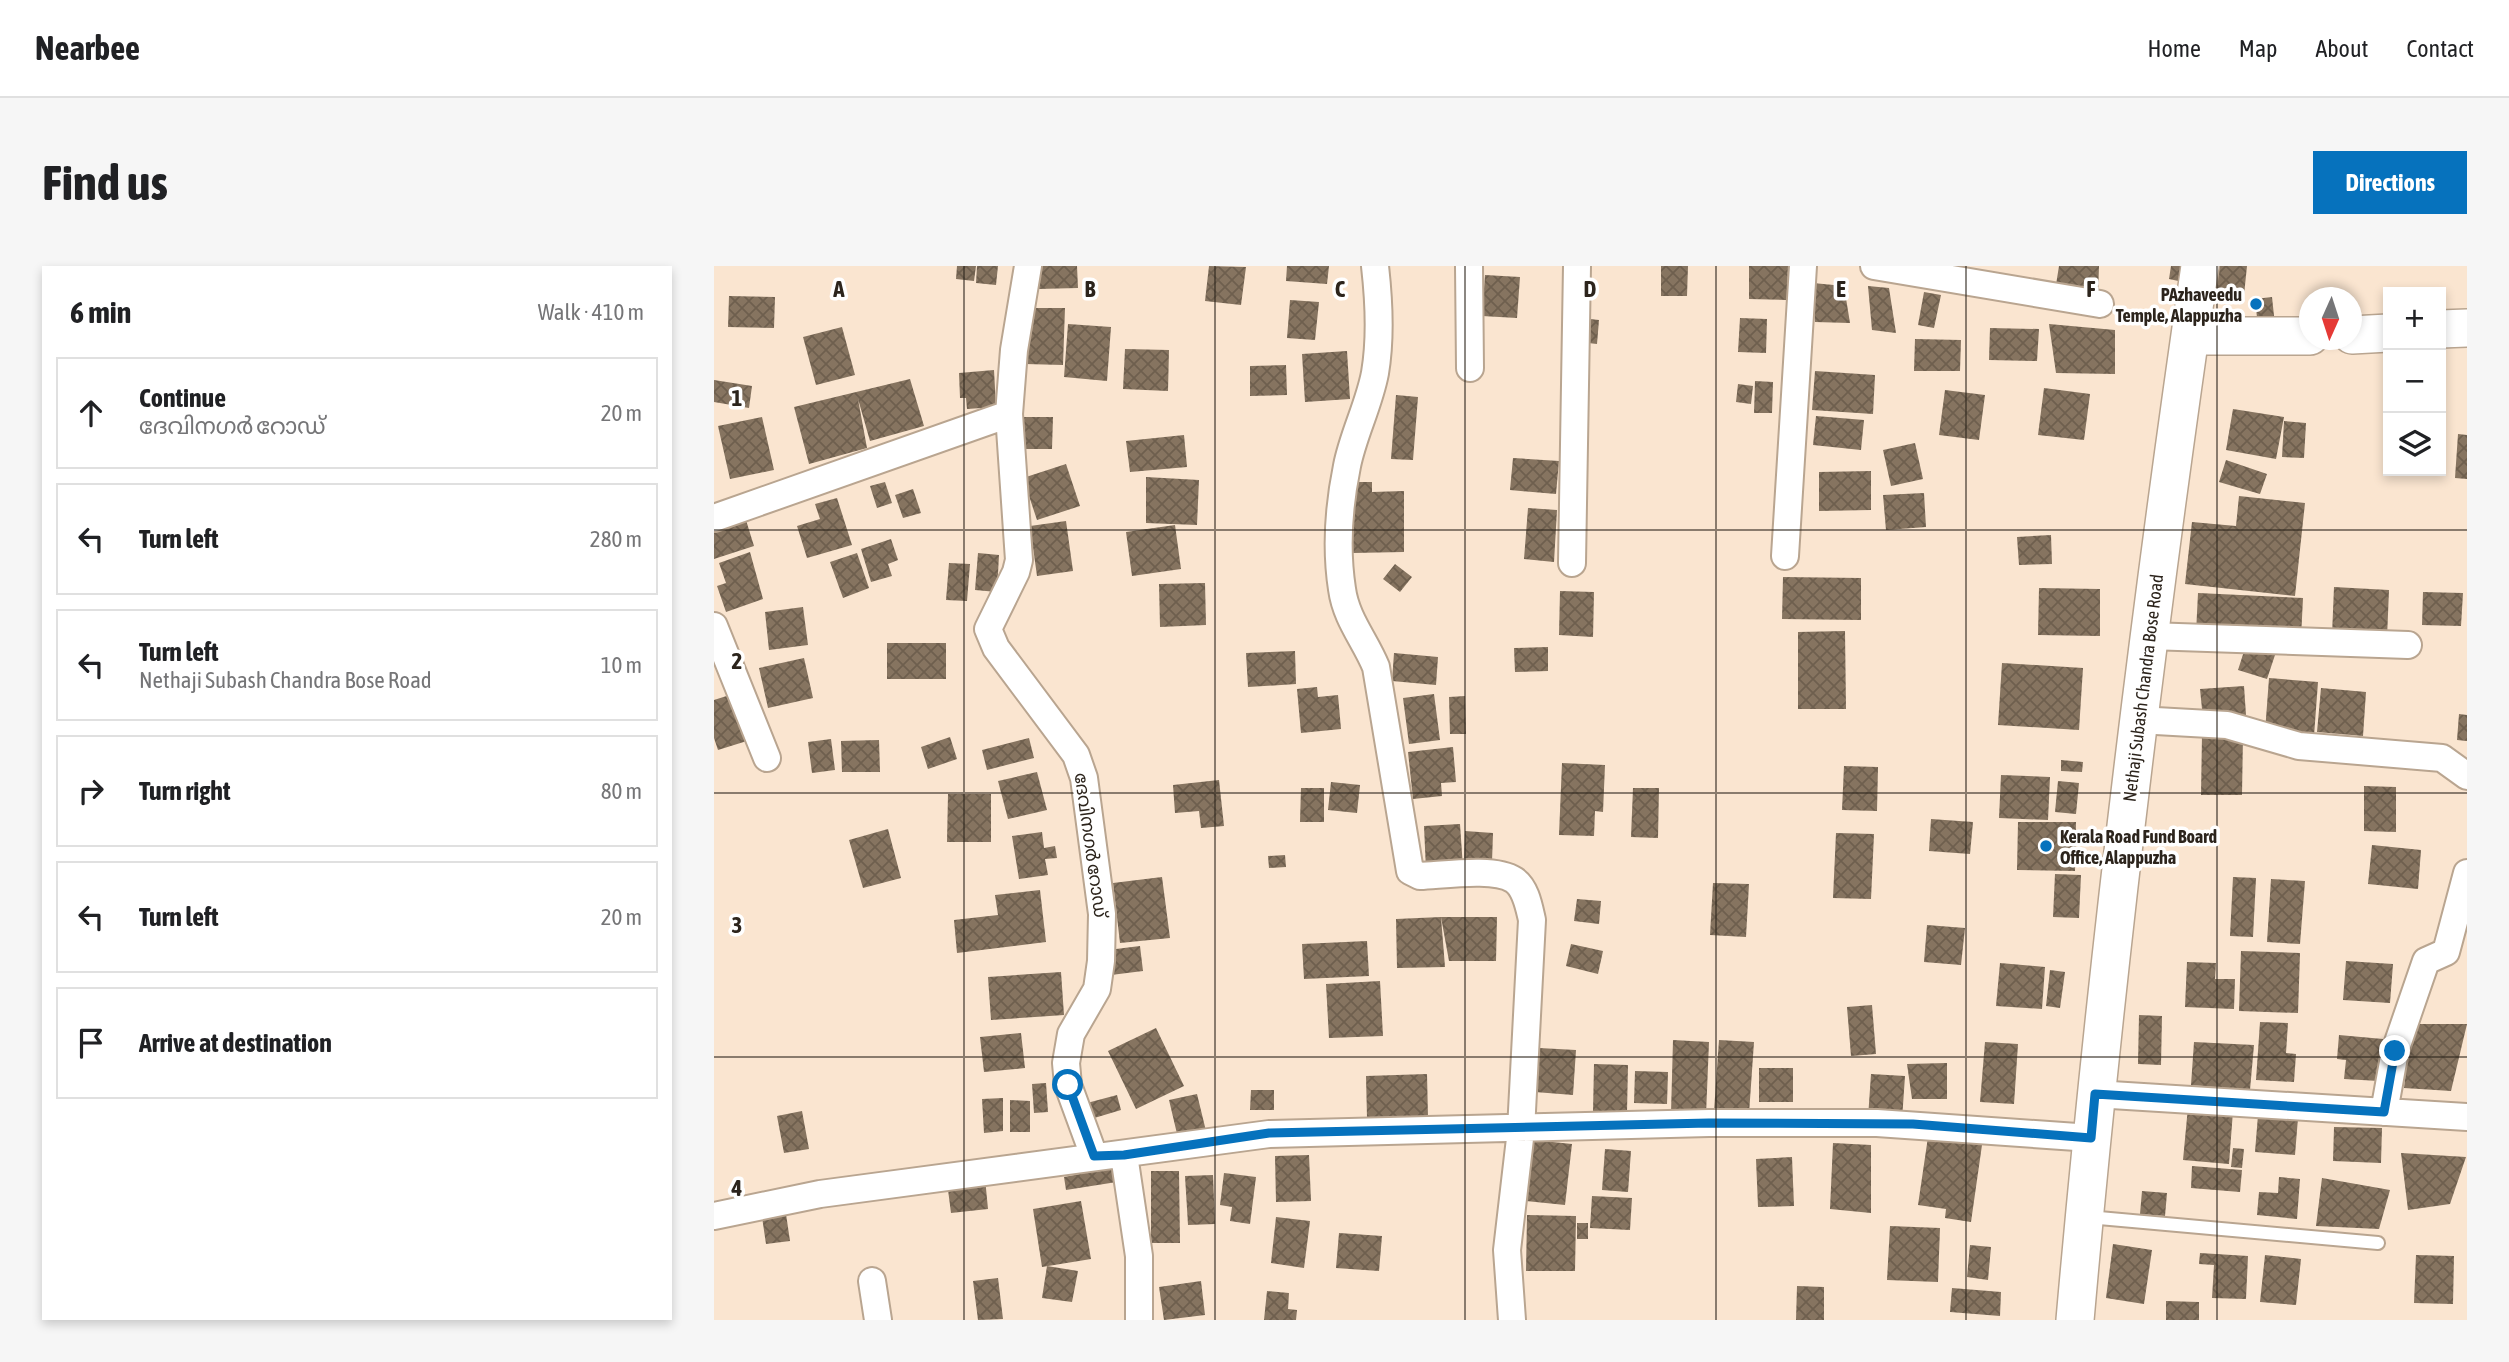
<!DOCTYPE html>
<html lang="en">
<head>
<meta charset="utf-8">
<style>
  :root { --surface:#fff; --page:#f6f6f6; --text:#202124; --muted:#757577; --line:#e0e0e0; --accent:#0672bd }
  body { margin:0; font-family:"Asap Condensed","Noto Sans Malayalam",sans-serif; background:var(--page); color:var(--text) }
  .controls { position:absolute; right:21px; top:21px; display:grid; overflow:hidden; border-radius:0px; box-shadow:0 4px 10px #0003 }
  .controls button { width:63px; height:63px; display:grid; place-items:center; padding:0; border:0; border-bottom:2px solid var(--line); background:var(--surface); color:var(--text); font:35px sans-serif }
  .compass { position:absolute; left:1585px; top:21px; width:63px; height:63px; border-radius:50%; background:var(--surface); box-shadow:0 4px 10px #0003; rotate:183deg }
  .stop { position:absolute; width:21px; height:21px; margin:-16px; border:5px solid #0672bd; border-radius:50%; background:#fff }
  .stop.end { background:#0672bd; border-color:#fff; box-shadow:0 2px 7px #0008 }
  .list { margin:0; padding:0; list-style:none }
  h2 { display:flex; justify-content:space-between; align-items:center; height:91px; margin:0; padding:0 28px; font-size:30px }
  h2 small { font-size:23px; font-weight:400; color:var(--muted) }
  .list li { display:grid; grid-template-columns:46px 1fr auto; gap:21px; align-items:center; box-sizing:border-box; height:112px; margin:0 14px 14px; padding:0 14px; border:2px solid var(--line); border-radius:0px }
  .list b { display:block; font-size:26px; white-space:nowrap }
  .list p { margin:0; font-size:23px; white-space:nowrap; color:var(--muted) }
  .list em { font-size:23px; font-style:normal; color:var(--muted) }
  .icon { flex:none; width:38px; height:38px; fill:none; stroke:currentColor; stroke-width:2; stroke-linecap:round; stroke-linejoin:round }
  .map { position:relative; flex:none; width:1753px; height:1054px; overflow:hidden; border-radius:0px }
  header { display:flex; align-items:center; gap:42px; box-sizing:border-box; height:98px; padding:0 35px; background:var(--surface); border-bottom:2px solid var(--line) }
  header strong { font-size:33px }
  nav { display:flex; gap:38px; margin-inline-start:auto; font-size:24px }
  .intro { display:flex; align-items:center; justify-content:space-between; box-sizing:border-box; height:168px; padding:0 42px }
  h1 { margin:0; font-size:49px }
  .button { padding:18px 32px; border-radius:0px; background:var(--accent); color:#fff; font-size:24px; font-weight:700 }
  main { display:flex; gap:42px; padding:0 42px }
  aside { flex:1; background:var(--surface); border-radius:0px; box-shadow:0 4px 10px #0003 }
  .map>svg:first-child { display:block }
  .building { fill:url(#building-cross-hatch) }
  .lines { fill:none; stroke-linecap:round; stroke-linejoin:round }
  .service-casing { stroke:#b9a590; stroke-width:16 }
  .minor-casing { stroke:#b9a590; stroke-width:30 }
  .secondary-casing { stroke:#b9a590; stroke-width:40 }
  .service { stroke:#fff; stroke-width:12 }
  .minor { stroke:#fff; stroke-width:26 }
  .secondary { stroke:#fff; stroke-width:37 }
  .route { stroke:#0672bd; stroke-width:9 }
  .grid { fill:none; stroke:#2c241c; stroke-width:2; stroke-opacity:0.55 }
  .poi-dot { fill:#0672bd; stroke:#fff; stroke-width:2.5 }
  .labels { text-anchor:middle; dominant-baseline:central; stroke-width:7; stroke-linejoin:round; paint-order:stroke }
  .poi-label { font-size:18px; font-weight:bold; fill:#2c241c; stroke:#fff; text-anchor:end }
  .street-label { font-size:18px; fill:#2c241c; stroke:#fff }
  .grid-label { font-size:23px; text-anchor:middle; font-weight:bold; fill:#2c241c; stroke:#fff; stroke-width:7; stroke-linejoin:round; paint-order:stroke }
</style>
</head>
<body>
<header>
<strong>Nearbee</strong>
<nav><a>Home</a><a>Map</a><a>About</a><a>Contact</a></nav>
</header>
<div class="intro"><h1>Find us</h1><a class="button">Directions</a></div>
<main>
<aside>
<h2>6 min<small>Walk · 410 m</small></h2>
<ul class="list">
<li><svg class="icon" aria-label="ahead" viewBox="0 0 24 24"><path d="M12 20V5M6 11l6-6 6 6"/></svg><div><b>Continue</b><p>ദേവിനഗർ റോഡ്</p></div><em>20 m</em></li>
<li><svg class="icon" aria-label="left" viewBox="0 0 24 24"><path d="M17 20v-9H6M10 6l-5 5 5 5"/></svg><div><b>Turn left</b></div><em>280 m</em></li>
<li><svg class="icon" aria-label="left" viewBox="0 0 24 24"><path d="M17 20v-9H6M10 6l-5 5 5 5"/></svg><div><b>Turn left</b><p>Nethaji Subash Chandra Bose Road</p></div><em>10 m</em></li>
<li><svg class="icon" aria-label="right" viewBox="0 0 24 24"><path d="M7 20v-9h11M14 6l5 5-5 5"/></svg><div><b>Turn right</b></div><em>80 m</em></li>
<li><svg class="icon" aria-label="left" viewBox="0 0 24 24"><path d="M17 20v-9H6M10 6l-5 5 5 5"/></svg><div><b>Turn left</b></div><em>20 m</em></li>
<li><svg class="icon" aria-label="arrive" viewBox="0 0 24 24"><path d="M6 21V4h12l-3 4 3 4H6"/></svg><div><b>Arrive at destination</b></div></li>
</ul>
</aside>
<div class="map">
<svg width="1753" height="1054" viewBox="0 0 1753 1054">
  <defs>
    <pattern id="building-cross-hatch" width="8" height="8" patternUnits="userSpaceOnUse" patternTransform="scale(1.75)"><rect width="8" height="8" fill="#867460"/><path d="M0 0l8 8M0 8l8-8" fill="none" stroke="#6e5f4e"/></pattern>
  </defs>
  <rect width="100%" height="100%" fill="#fae5d0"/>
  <path class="building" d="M243,0h19l-2,15 -18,-2z
    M263,0h21l-2,19 -20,-2z
    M323,0h40l1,22 -40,1z
    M495,0l37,1 -5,38 -36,-4z
    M573,0h42l-2,18 -41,-3z
    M947,0h27l-1,30h-26z
    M1035,0h39l-1,34 -38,-1z
    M1345,0h40l-1,30 -43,-5z
    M1457,0h21l-4,17 -19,-4z
    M1500,0h33l-3,29 -33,-3z
    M771,9l35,2 -3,41 -35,-2z
    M1099,17l31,3 6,37 -35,-1z
    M1154,20l21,2 7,45 -24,-3z
    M1210,26l17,3 -7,33 -16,-3z
    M15,30l46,1 -1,31 -46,-1z
    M1558,31l3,28 -17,2 -3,-28z
    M576,34l29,2 -4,38 -28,-2z
    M313,42h38l-2,57 -38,-1z
    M867,52l18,2 -2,24 -18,-2z
    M1026,52l27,1 -1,34 -28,-1z
    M354,58l43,3 -4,54 -43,-4z
    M1335,58l66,6v44l-59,-1z
    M128,61l13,48 -39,10 -13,-48z
    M1276,62l49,1 -2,32 -48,-1z
    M1201,73l46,1 -1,31h-46z
    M411,83l44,1 -1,41 -45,-2z
    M633,85l3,48 -45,3 -3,-48z
    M572,99l1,30 -37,1v-30z
    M280,104l2,37 -29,2 -1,-11h-6l-1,-25z
    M1101,105l60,4 -2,39 -61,-4z
    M196,113l14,47 -54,15 -12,-42 9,49 -58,16 -15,-57z
    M0,114l38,6 -3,22 -35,-6z
    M1041,115l18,1 -1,31h-18z
    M1024,118l15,2 -2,18 -15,-2z
    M1330,122l46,6 -6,46 -46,-5z
    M1231,124l40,5 -6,45 -40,-5z
    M682,129l22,2 -5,63 -22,-1z
    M1519,143l51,8 -8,42 -50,-9z
    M1102,150l48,4 -3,30 -48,-5z
    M48,151l12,53 -44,9 -12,-53z
    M302,151h37l-1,32h-37z
    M1570,155l22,2 -2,35 -22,-1z
    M1744,168l9,1v44l-12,-1z
    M470,169l3,32 -57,5 -4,-31z
    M1201,177l8,36 -32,7 -8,-36z
    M799,192l46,3 -3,33 -46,-4z
    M1512,194l41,14 -7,20 -41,-12z
    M352,198l14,42 -43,14 -14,-42z
    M1157,205v39l-52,1v-39z
    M432,211l53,3 -2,45 -51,-2z
    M171,216l7,21 -15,5 -7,-22z
    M638,216h20v10l32,-1v61l-51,1z
    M199,223l8,24 -18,5 -8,-23z
    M1210,227l2,34 -40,3 -3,-35z
    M1525,230l66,7 -10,93 -110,-12 7,-62 44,4z
    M123,232l15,47 -45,13 -10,-32 23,-7 -5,-15z
    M814,242l29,2 -3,52 -30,-3z
    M31,251l9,29 -40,13v-32z
    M352,255l7,50 -36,5 -7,-50z
    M461,259l6,44 -49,7 -6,-44z
    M1337,269l1,29 -33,1 -2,-28z
    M177,273l7,21 -10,4 4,12 -21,6 -10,-33z
    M36,286l13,47 -37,13 -9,-26 9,-3 -7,-20z
    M143,287l12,35 -26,10 -13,-36z
    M264,287l21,2 -2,37 -22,-2z
    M235,297l21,1 -3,37 -21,-1z
    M681,298l17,13 -12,15 -17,-13z
    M1069,311l78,1v42l-79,-1z
    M491,317l1,42 -46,2 -1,-43z
    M1620,321l55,3 -2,48 -55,-3z
    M1325,322l61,1v47l-62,-1z
    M846,325l34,1 -1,45 -34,-2z
    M1709,326l40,1 -2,33 -39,-1z
    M1484,327l105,5 -2,40 -105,-5z
    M89,341l5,38 -39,5 -4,-38z
    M1131,365l1,78h-48v-77z
    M1533,376l29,10 -9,27 -29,-9z
    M173,377h59v36h-59z
    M834,381v24l-33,1 -1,-24z
    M581,385l1,33 -48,3 -2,-34z
    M680,387l44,4 -2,28 -44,-4z
    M90,392l9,40 -45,10 -9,-40z
    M1288,397l81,5 -4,62 -81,-5z
    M1555,412l49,4 -4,54 -49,-4z
    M1530,420l2,29 -43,4 -3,-30z
    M603,421l1,10 20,-2 3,34 -40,4 -4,-44z
    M1607,422l45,4 -3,44 -46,-4z
    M22,427l14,47 -32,10 -4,-12v-38z
    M720,428l6,46 -31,4 -6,-46z
    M751,430l1,38h-16l-1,-37z
    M1745,448l8,1v26l-10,-1z
    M1488,469l41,1 -1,59h-41z
    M236,471l7,22 -29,10 -7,-22z
    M315,472l5,20 -47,12 -5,-20z
    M117,473l4,31 -23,3 -4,-31z
    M165,474l1,32h-38l-1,-31z
    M739,481l3,35 -15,1 1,13 -29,3 -5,-47z
    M1347,494l22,2 -1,10 -21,-1z
    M848,497l43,2 -2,47 -8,-1 -1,25 -35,-1z
    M1130,500l34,1 -1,44 -35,-1z
    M323,506l10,38 -39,9 -10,-38z
    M1287,509l49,2 -2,43 -49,-2z
    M505,514l5,46 -23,2 -2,-17 -24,2 -2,-28z
    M1344,515l21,2 -3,31 -21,-2z
    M617,516l29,3 -3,28 -29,-3z
    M1650,520l32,1v45l-32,-1z
    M587,522h23v34h-24z
    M919,522h26l-1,50 -27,-1z
    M234,528h43v48h-44z
    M1217,553l42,3 -3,32 -41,-3z
    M1304,556h58l-1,49 -58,-1z
    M746,558l3,44 -37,2 -2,-44z
    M174,563l13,49 -38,10 -14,-48z
    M751,565l28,2 -1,29 -28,-1z
    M328,566l2,16 11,-2 2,12 -12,1 3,16 -29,4 -7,-43z
    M1122,567l38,1 -3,65 -38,-1z
    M1658,579l49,5 -3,39 -50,-5z
    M571,589l1,12 -17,1 -1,-12z
    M1341,608l26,1 -2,43 -26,-1z
    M448,611l8,61 -50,5 -7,-60z
    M1519,611l23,1 -3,59 -23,-1z
    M1557,613l34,2 -5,63 -33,-2z
    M999,617l36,1 -3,53 -36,-2z
    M326,624l6,52 -89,11 -3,-33 44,-5 -3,-20z
    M863,633l24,2 -2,23 -25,-3z
    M727,651h56l-1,44h-47z
    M727,651l4,50 -48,1 -1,-49z
    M1213,659l38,3 -4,37 -37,-3z
    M653,675l2,35 -65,3 -2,-35z
    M857,678l32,7 -5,23 -32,-8z
    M426,680l3,25 -32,4 -3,-25z
    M1527,685l59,2 -2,60 -59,-2z
    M1632,695l47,3 -3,39 -47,-3z
    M1473,696l29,1 -1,16h20l-1,30 -49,-2z
    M1286,697l45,4 -3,42 -46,-3z
    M1336,704l15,2 -5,36 -14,-2z
    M347,706l3,43 -73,5 -3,-43z
    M666,715l3,55 -54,2 -3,-54z
    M1158,739l4,49 -25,2 -4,-49z
    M1425,749l23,1 -1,49 -23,-1z
    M1546,756l28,1 -2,30 10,1 -2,28 -38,-2z
    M1697,758h56l-16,67 -47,-3z
    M442,762l28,58 -48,23 -28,-58z
    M307,767l4,35 -41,4 -4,-35z
    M1625,769l44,4 -4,42 -35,-2 2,-19 -9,-1z
    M959,774l36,2 -3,73 -35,-2z
    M1005,774l35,2 -5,72 -35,-3z
    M1271,776l33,2 -4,60 -34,-2z
    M1480,776l60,3 -4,45 -59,-5z
    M825,782l37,2 -3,45 -38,-3z
    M1233,797v36h-35l-5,-35z
    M880,798l34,1 -1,47h-34z
    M1045,802h34v34h-34z
    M921,805l33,1 -1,32 -33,-1z
    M713,808l1,43 -61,1 -1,-42z
    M1157,808l34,2 -3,44 -34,-2z
    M332,817l2,29 -14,1 -2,-29z
    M537,824h23v20h-24z
    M483,828l9,37 -28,7 -9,-38z
    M403,829l4,15 -30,9 -4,-16z
    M289,832v33l-19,2 -2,-34z
    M296,834l20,1v31h-20z
    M1474,841l45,4 -4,53 -46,-4z
    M88,845l7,38 -25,4 -7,-37z
    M1544,849l40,3 -3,37 -40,-3z
    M1620,861l48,1 -1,35 -48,-2z
    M1214,871l54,8 -11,77 -26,-4 1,-9 -28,-4z
    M819,874l39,4 -7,61 -39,-4z
    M1119,877l38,2v68l-41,-4z
    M1519,882l11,1 -2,19 -11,-1z
    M891,883l26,2 -3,41 -26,-2z
    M1687,887l65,4 -16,47 -42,6z
    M595,889l2,46 -35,1 -1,-46z
    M1078,891l2,49 -36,1 -2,-48z
    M407,897l2,18 -57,9 -2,-13 21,-4 -1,-5z
    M1478,900l50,4 -2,22 -49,-4z
    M437,905h28l1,72h-29z
    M510,907l32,4 -6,47 -20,-3 2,-14 -12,-2z
    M499,909l2,49 -27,1 -3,-49z
    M1565,911l21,2 -3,40 -40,-4 2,-23 19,1z
    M271,912l3,31 -37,4 -4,-31z
    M1608,912l68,12 -11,39 -63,-3z
    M1428,925l25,2 -2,23 -25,-2z
    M878,930l40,2 -2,32 -40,-2z
    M367,935l10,58 -49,8 -9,-58z
    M72,948l4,27 -24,3 -4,-27z
    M813,949l49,1 -1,55h-49z
    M562,951l34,4 -6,47 -33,-5z
    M863,957h11v16h-11z
    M1176,960l50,2 -2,54 -51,-2z
    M625,967l43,3 -3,35 -43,-3z
    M1399,978l39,6 -8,54 -38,-6z
    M1256,979l21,2 -3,33 -21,-3z
    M1486,987l48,3 -2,43 -34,-1 2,-33 -15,-1z
    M1551,989l36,4 -5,46 -36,-3z
    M1702,989l38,1 -1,48 -39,-1z
    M333,1000l31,5 -6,31 -30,-4z
    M284,1012l5,41 -25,1 -5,-39z
    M487,1015l4,34 -41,5 -5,-33z
    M1083,1020l27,1v33h-28z
    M1238,1022l49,4 -1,24 -50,-4z
    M553,1025l22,2 -1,16 9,1 -1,10h-32z
    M1452,1035l33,1v18h-33z"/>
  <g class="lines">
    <g class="service-casing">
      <path id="service" d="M1374,951l290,26"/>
    </g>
    <g class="minor-casing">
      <path id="minor" d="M314,0l-14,84 -5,64 10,146 -3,12 -28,57 8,19 80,107 8,23 18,136 -1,47 -4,28 -26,45 -5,29 2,22 26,71
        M661,0c4,35 6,72 0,107 -6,32 -22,62 -28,93 -8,39 -11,84 -5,123 4,30 23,51 34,78l34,204 10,5c24,-1 75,-9 94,4 12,8 15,27 18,40l-11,210 -14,120 5,70
        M755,0l1,102
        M1160,0l226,38
        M0,252l295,-104
        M1071,290l18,-290
        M858,297l5,-297
        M0,360l53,132
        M1435,370l259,9
        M1424,454l89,5 72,21 143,12 25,18
        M1381,828l372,23
        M1670,846l11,-61 31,-90 20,-9 21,-79
        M410,889l15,101v64
        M0,950l106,-22 449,-60 440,-11h168l214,15
        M158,1015l6,39"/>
    </g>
    <g class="secondary-casing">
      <path id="secondary" d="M1727,63l26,-1
        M1638,69l36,-2
        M1476,70h120
        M1361,1054c31,-353 74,-704 125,-1054"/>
    </g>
    <use href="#service" class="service"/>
    <use href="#minor" class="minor"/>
    <use href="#secondary" class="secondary"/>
  </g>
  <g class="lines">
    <path class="route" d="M354,819l26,71 30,-1 145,-22 440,-10 204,1 178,14 4,-44 289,18 11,-61"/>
  </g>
  <path class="grid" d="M250,0v1054M501,0v1054M751,0v1054M1002,0v1054M1252,0v1054M1503,0v1054M0,264h1753M0,527h1753M0,791h1753"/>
  <g class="poi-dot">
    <circle cx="1542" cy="38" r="7"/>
    <circle cx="1332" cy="580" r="7"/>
  </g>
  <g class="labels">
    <g class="poi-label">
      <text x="1528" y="28">PAzhaveedu<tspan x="1528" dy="21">Temple, Alappuzha</tspan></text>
      <text x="1346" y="570" text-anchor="start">Kerala Road Fund Board<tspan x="1346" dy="21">Office, Alappuzha</tspan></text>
    </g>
    <g class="street-label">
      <text transform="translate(1429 422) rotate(-83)">Nethaji Subash Chandra Bose Road</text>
      <text transform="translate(377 579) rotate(82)">ദേവിനഗർ റോഡ്</text>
    </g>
  </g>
  <g class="grid-label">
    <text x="125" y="31">A</text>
    <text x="376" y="31">B</text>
    <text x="626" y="31">C</text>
    <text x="876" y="31">D</text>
    <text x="1127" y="31">E</text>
    <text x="1377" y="31">F</text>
    <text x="23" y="140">1</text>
    <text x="23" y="403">2</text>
    <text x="23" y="667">3</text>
    <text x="23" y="930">4</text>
  </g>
</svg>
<div class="controls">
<button>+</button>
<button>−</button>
<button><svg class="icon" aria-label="layers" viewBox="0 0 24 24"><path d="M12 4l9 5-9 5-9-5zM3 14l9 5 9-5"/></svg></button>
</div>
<svg class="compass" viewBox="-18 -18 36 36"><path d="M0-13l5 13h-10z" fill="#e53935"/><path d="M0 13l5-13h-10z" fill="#757577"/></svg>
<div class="stop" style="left:354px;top:819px"></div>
<div class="stop end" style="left:1681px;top:785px"></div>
</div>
</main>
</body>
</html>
